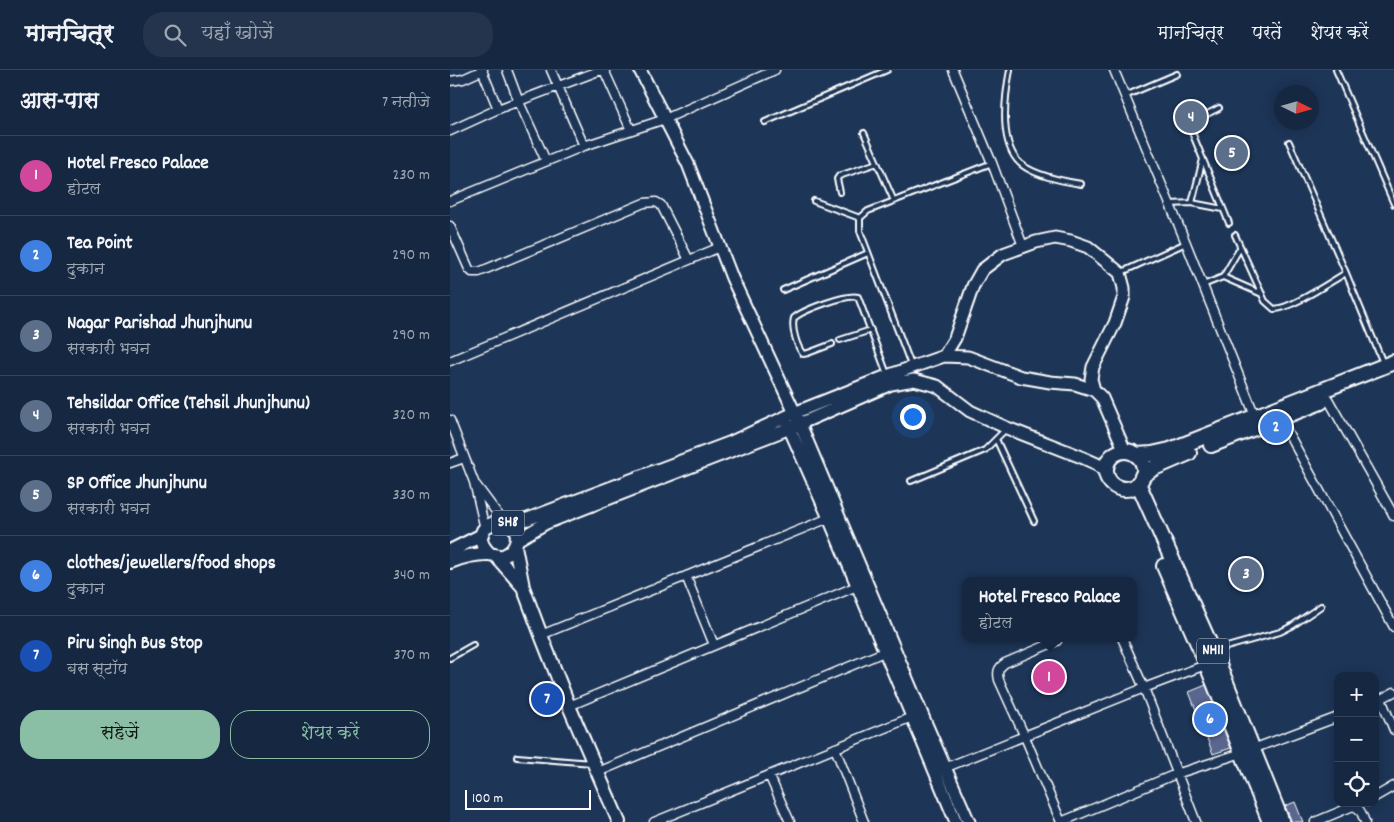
<!DOCTYPE html>
<html lang="hi">
<head>
<meta charset="utf-8">
<style>
  :root { --surface:#162841; --page:#23344c; --text:#f1f3f6; --muted:#9ea6b1; --line:#35445a; --accent:#8abfa5 }
  body { margin:0; font-family:Dekko,"Playpen Sans Deva",sans-serif; background:var(--page); color:var(--text) }
  .controls { position:absolute; right:15px; bottom:15px; display:grid; overflow:hidden; border-radius:10px; box-shadow:0 2px 12px #0003 }
  .controls button { width:45px; height:45px; display:grid; place-items:center; padding:0; border:0; border-bottom:1px solid var(--line); background:var(--surface); color:var(--text); font:25px sans-serif }
  .compass { position:absolute; left:824px; top:15px; width:45px; height:45px; border-radius:50%; background:var(--surface); box-shadow:0 2px 12px #0003; rotate:95deg }
  .scale { position:absolute; left:15px; bottom:12px; width:126px; box-sizing:border-box; padding-left:5px; border:2px solid #fff; border-top:0; font-size:14px; line-height:18px; white-space:nowrap; color:#fff; -webkit-text-stroke:4px #1d3557; paint-order:stroke }
  .you { position:absolute; left:462px; top:346px; width:18px; height:18px; margin:-12px; border:4px solid #fff; border-radius:50%; background:#1a73e8; box-shadow:0 0 0 8px #1a73e833 }
  .badge { display:grid; place-items:center; width:32px; height:32px; border-radius:50%; background:var(--accent); color:#fff; font-size:16px; font-weight:700 }
  .pin { position:absolute; translate:-50% -50%; border:2px solid #fff; box-shadow:0 1px 5px #0006 }
  .popup { position:absolute; left:512px; top:507px; width:175px; height:65px; box-sizing:border-box; display:grid; place-content:center; border-radius:10px; background:var(--surface); filter:drop-shadow(0 1px 4px #0005); font-size:16px; white-space:nowrap; color:var(--muted) }
  .popup b { font-size:19px; color:var(--text) }
  .popup::after { content:''; position:absolute; left:50%; top:100%; margin-left:-10px; border:10px solid transparent; border-top-color:var(--surface) }
  .list { margin:0; padding:0; list-style:none }
  h2 { display:flex; justify-content:space-between; align-items:center; height:65px; margin:0; padding:0 20px; font-size:21px }
  h2 small { font-size:16px; font-weight:400; color:var(--muted) }
  .list li { display:grid; grid-template-columns:32px 1fr auto; gap:15px; align-items:center; box-sizing:border-box; height:80px; padding:0 20px; border-top:1px solid var(--line) }
  .list b { display:block; font-size:19px; white-space:nowrap }
  .list p { margin:0; font-size:16px; white-space:nowrap; color:var(--muted) }
  .list em { font-size:16px; font-style:normal; color:var(--muted) }
  .actions { display:flex; gap:10px; padding:15px 20px }
  .actions a { flex:1; padding:11px 0; border:1px solid var(--accent); border-radius:20px; text-align:center; font-size:18px; color:var(--accent) }
  .actions .main { background:var(--accent); color:#111 }
  .icon { flex:none; width:28px; height:28px; fill:none; stroke:currentColor; stroke-width:2; stroke-linecap:round; stroke-linejoin:round }
  .map { position:relative; flex:none; width:944px; height:752px; overflow:hidden }
  header { display:flex; align-items:center; gap:30px; box-sizing:border-box; height:70px; padding:0 25px; background:var(--surface); border-bottom:1px solid var(--line) }
  header strong { font-size:24px }
  nav { display:flex; gap:28px; margin-inline-start:auto; font-size:18px }
  .search { width:350px; height:45px; background:var(--page); display:flex; align-items:center; gap:12px; box-sizing:border-box; padding:0 18px; border-radius:20px; color:var(--muted); font-size:19px }
  main { display:flex }
  aside { flex:1; background:var(--surface) }
  .map>svg:first-child { display:block }
  .building { fill:#5a668e; stroke:#fff }
  .lines { fill:none; stroke-linecap:round; stroke-linejoin:round }
  .lane-casing { stroke:#fff; stroke-width:8 }
  .street-casing { stroke:#fff; stroke-width:11 }
  .secondary-casing { stroke:#fff; stroke-width:15 }
  .primary-casing { stroke:#fff; stroke-width:16 }
  .highway-casing { stroke:#fff; stroke-width:18 }
  .lane { stroke:#1d3557; stroke-width:4 }
  .street { stroke:#1d3557; stroke-width:8 }
  .secondary { stroke:#1d3557; stroke-width:11 }
  .primary { stroke:#1d3557; stroke-width:12 }
  .highway { stroke:#1d3557; stroke-width:14 }
  .labels { text-anchor:middle; dominant-baseline:central; stroke-width:4.5; stroke-linejoin:round; paint-order:stroke }
  .shield { fill:#1d3557; stroke:#bbc2cd; stroke-width:1 }
  .shield-label { font-size:15px; font-weight:bold; fill:#fff }
</style>
</head>
<body>
<header>
<strong>मानचित्र</strong>
<div class="search"><svg class="icon" aria-label="search" viewBox="0 0 24 24"><circle cx="10" cy="10" r="6"/><path d="M15 15l6 6"/></svg>यहाँ खोजें</div>
<nav><a>मानचित्र</a><a>परतें</a><a>शेयर करें</a></nav>
</header>
<main>
<aside>
<h2>आस-पास<small>7 नतीजे</small></h2>
<ul class="list">
<li><span class="badge" style="background:#d1479c">1</span><div><b>Hotel Fresco Palace</b><p>होटल</p></div><em>230 m</em></li>
<li><span class="badge" style="background:#3f7fe0">2</span><div><b>Tea Point</b><p>दुकान</p></div><em>290 m</em></li>
<li><span class="badge" style="background:#5c6f8a">3</span><div><b>Nagar Parishad Jhunjhunu</b><p>सरकारी भवन</p></div><em>290 m</em></li>
<li><span class="badge" style="background:#5c6f8a">4</span><div><b>Tehsildar Office (Tehsil Jhunjhunu)</b><p>सरकारी भवन</p></div><em>320 m</em></li>
<li><span class="badge" style="background:#5c6f8a">5</span><div><b>SP Office Jhunjhunu</b><p>सरकारी भवन</p></div><em>330 m</em></li>
<li><span class="badge" style="background:#3f7fe0">6</span><div><b>clothes/jewellers/food shops</b><p>दुकान</p></div><em>340 m</em></li>
<li><span class="badge" style="background:#1a4fb4">7</span><div><b>Piru Singh Bus Stop</b><p>बस स्टॉप</p></div><em>370 m</em></li>
</ul>
<div class="actions"><a class="main">सहेजें</a><a>शेयर करें</a></div>
</aside>
<div class="map">
<svg width="944" height="752" viewBox="0 0 944 752">
  <rect width="100%" height="100%" fill="#1d3557"/>
  <filter id="ink" filterUnits="userSpaceOnUse"><feTurbulence type="fractalNoise" baseFrequency=".02" numOctaves="2"/><feDisplacementMap in="SourceGraphic" scale="10" xChannelSelector="R" yChannelSelector="G"/><feConvolveMatrix kernelMatrix="1 2 1 2 8 2 1 2 1" color-interpolation-filters="sRGB"/></filter>
  <g filter="url(#ink)">
    <path class="building" d="M756,615l25,63 -18,6 -24,-62z
      M845,732l8,20h-11l-7,-16z"/>
    <g class="lines">
      <g class="lane-casing">
        <path id="lane" d="M560,0c-5,26 -11,68 7,90 12,15 46,21 64,24
          M886,0l58,134
          M675,26l52,-22
          M769,38c-9,5 -26,11 -28,22l38,93
          M315,52l122,-52
          M414,63l30,68
          M839,72l57,131 37,90
          M390,122l-3,-13 2,-3 38,-13
          M364,131l46,17
          M742,133l11,-44
          M720,134l22,-1 31,6
          M785,165l30,66 9,8c17,0 56,-27 72,-36
          M672,202l64,-29
          M773,207l39,17
          M753,215l20,-8 17,-29
          M333,220l85,-37
          M390,270l31,-10
          M382,274l-24,9 -5,1c-6,-7 -12,-26 -9,-36 9,-8 52,-24 64,-21l29,77
          M461,295l-51,-134v-13l8,-7 124,-48
          M546,369l38,82
          M461,411l74,-31 20,-20
          M766,580l64,-18 12,-6 29,-20
          M0,588l23,-13
          M67,687l75,6"/>
      </g>
      <g class="street-casing">
        <path id="street" d="M32,0l16,39
          M57,0l12,32 27,59
          M101,0l33,76
          M154,0l27,60
          M503,0l39,93 31,83
          M664,0l72,173 69,173
          M0,11l13,-2 20,-9
          M0,61l48,-22 103,-39
          M0,131l134,-55 81,-27 110,-49
          M0,156l19,43 3,3h7l165,-69 12,-1 5,3 28,55
          M0,291l270,-114
          M878,329l66,117
          M830,348l114,209
          M0,350l24,62 11,47
          M0,393l14,-5
          M26,415l27,36
          M236,506l28,69
          M91,565l288,-117
          M672,568l22,50 52,134
          M607,571l-52,22c-7,5 -8,9 -6,17l26,57 36,85
          M931,629l13,31
          M925,632l19,-10
          M119,636l288,-120
          M385,678l29,74
          M492,699l202,-81 64,-24
          M148,702l286,-120
          M319,705l21,47
          M925,727l19,-11
          M204,752l258,-105
          M611,752l115,-48 66,-21 96,-36
          M865,752l38,-16c8,2 9,9 12,16"/>
      </g>
      <g class="secondary-casing">
        <path id="secondary" d="M190,0l48,94 44,114 68,146 126,300 43,98
          M494,286l11,-18 18,-52 9,-16 21,-16 33,-12 19,-4 16,3 17,6 32,26 4,15v9l-9,26 -22,44 -2,12 3,11
          M337,353l42,95 127,304
          M58,453l20,-4 18,-7 183,-69 65,-30 93,-37 57,-20 24,1 53,20 29,5 25,2 19,6 8,8 23,53
          M67,470l29,-17 244,-95 101,-44 23,-4 23,6 33,25 37,17 72,28 18,8 9,9"/>
      </g>
      <g class="primary-casing">
        <path id="primary" d="M65,476l8,41 18,48 28,71 50,116
          M0,481l32,-16
          M45,485l28,32
          M0,492c12,-5 25,-8 38,-8 5,0 9,3 15,2 6,-2 11,-6 13,-13 9,-37 -59,-20 -26,11"/>
      </g>
      <g class="highway-casing">
        <path id="highway" d="M761,375l110,-43
          M656 400a19 19 0 1 1 38 0a19 19 0 1 1-38 0Z
          M686,385l16,-1 18,-4 224,-88
          M692,406l12,-8 35,-15
          M688,413l79,177 65,162
          M714,496l38,87 68,169"/>
      </g>
      <use href="#lane" class="lane"/>
      <use href="#street" class="street"/>
      <use href="#secondary" class="secondary"/>
      <use href="#primary" class="primary"/>
      <use href="#highway" class="highway"/>
    </g>
  </g>
  <g class="labels">
    <g class="shield">
      <rect x="42" y="440.5" width="32" height="25" rx="4"/>
      <rect x="747" y="568.5" width="32" height="25" rx="4"/>
    </g>
    <g class="shield-label">
      <text x="58" y="453">SH8</text>
      <text x="763" y="581">NH11</text>
    </g>
  </g>
</svg>
<div class="controls">
<button>+</button>
<button>−</button>
<button><svg class="icon" aria-label="locate" viewBox="0 0 24 24"><circle cx="12" cy="12" r="6"/><path d="M12 2v4M12 18v4M2 12h4M18 12h4"/></svg></button>
</div>
<svg class="compass" viewBox="-18 -18 36 36"><path d="M0-13l5 13h-10z" fill="#e53935"/><path d="M0 13l5-13h-10z" fill="#9ea6b1"/></svg>
<div class="scale">100 m</div>
<div class="you"></div>
<div class="pin badge" style="left:599px;top:607px;background:#d1479c">1</div>
<div class="popup"><b>Hotel Fresco Palace</b>होटल</div>
<div class="pin badge" style="left:826px;top:357px;background:#3f7fe0">2</div>
<div class="pin badge" style="left:796px;top:504px;background:#5c6f8a">3</div>
<div class="pin badge" style="left:741px;top:47px;background:#5c6f8a">4</div>
<div class="pin badge" style="left:782px;top:83px;background:#5c6f8a">5</div>
<div class="pin badge" style="left:760px;top:649px;background:#3f7fe0">6</div>
<div class="pin badge" style="left:97px;top:629px;background:#1a4fb4">7</div>
</div>
</main>
</body>
</html>
